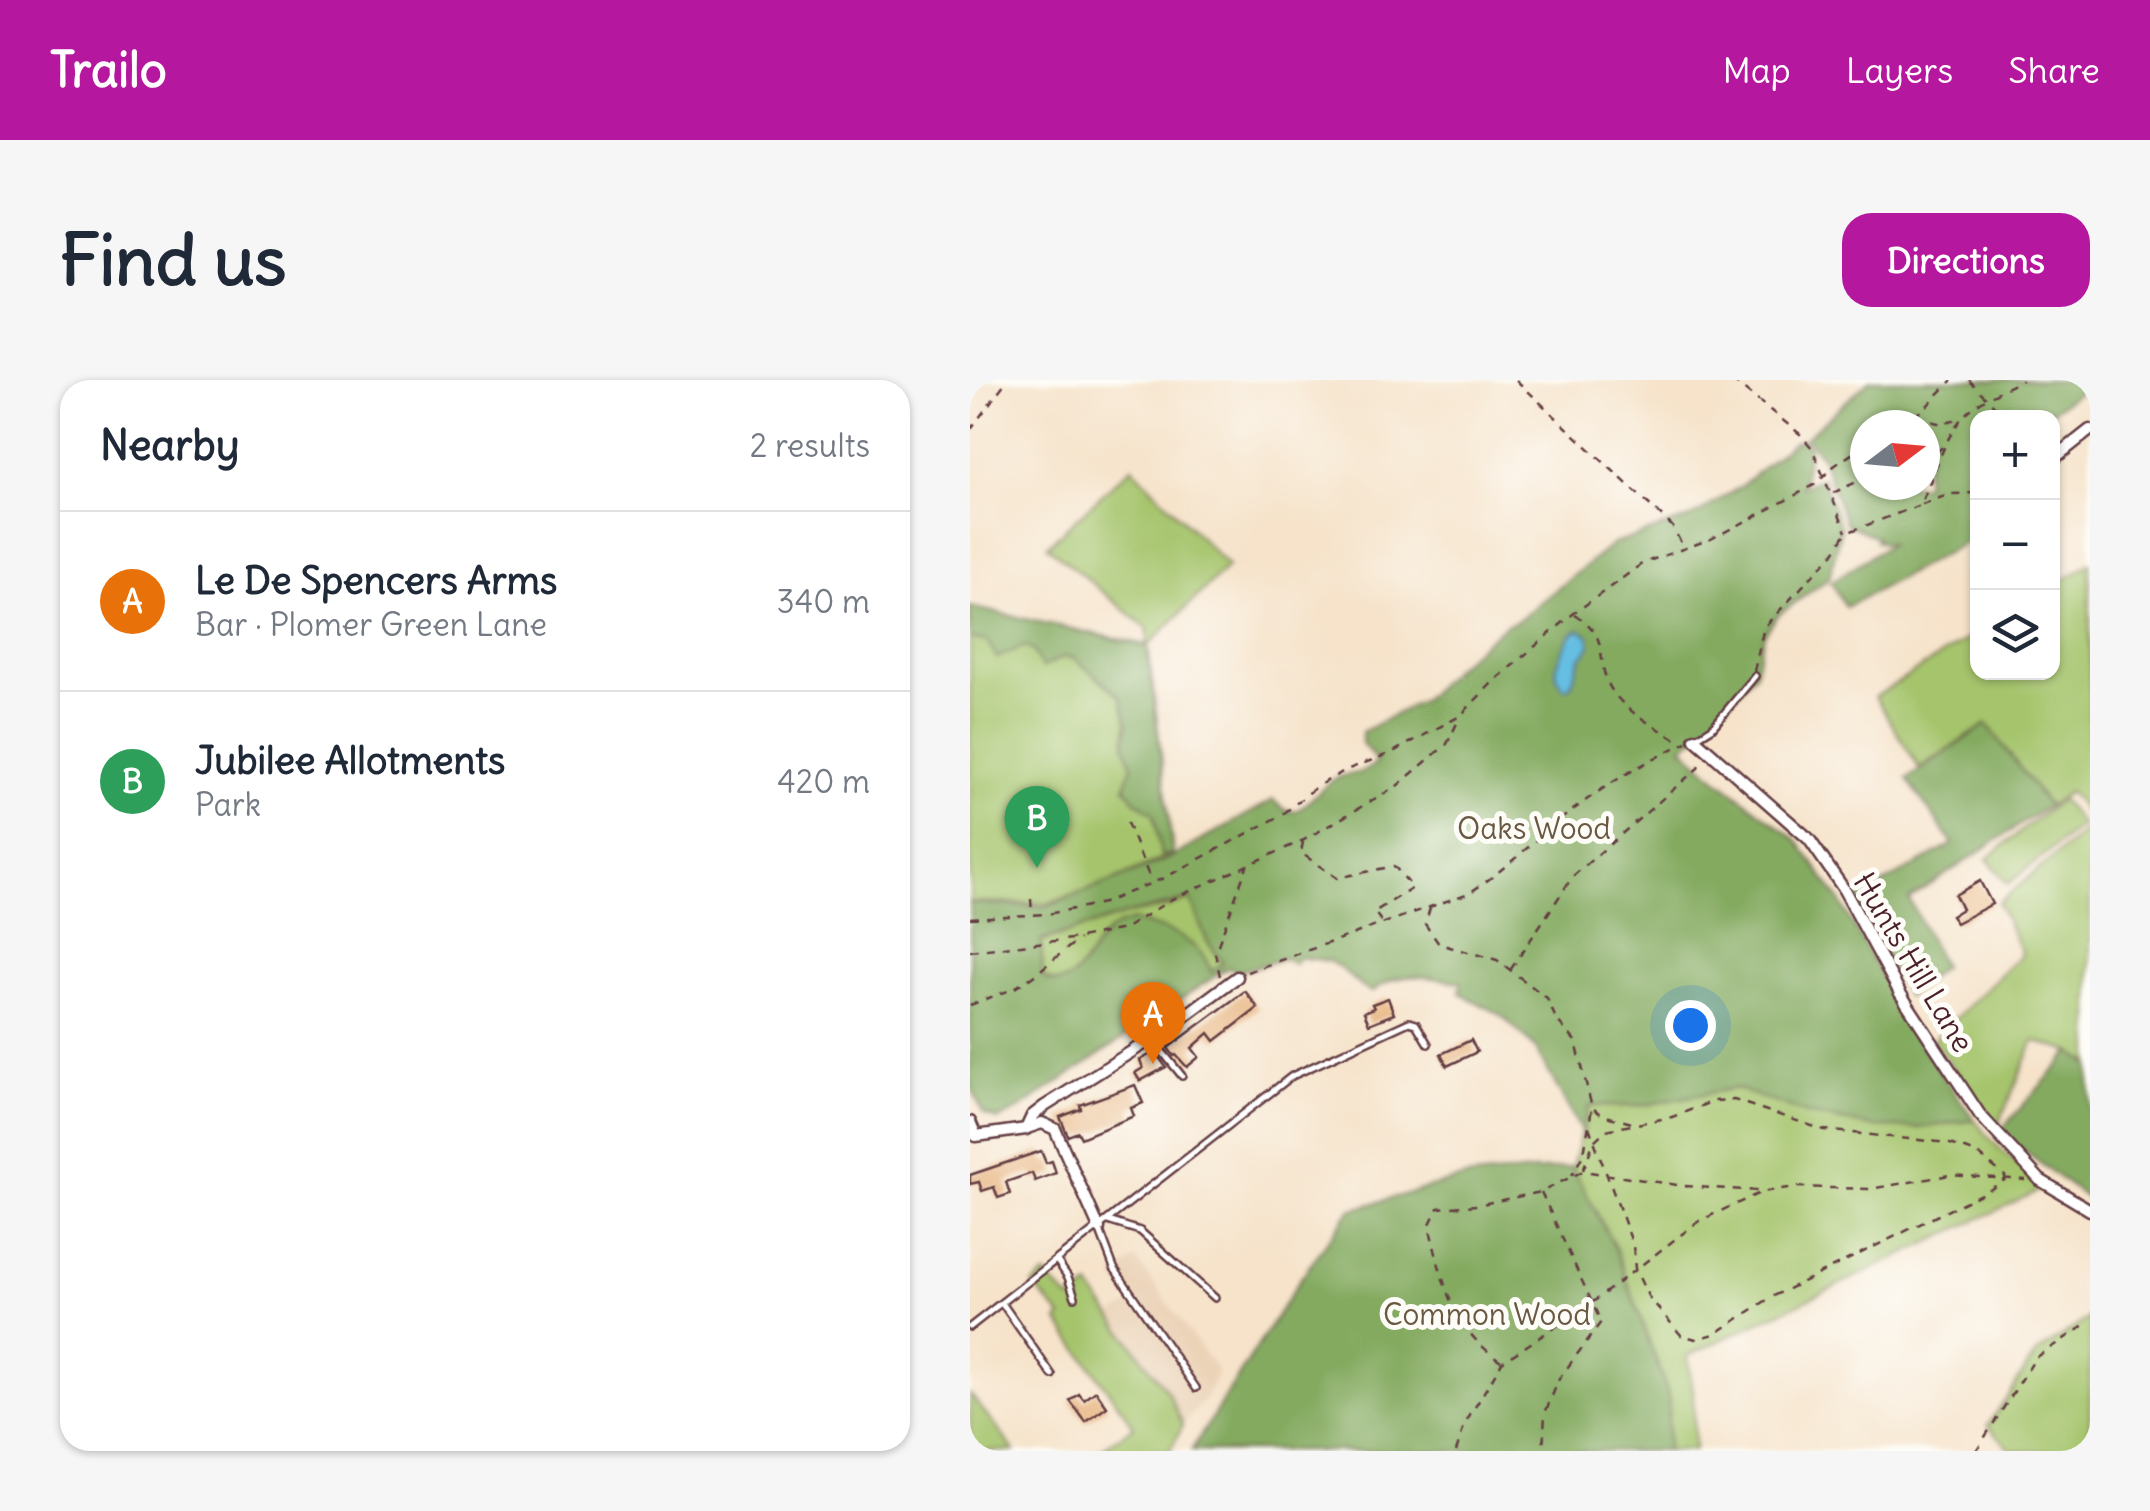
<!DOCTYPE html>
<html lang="en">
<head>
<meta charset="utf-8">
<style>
  :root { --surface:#fff; --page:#f6f6f7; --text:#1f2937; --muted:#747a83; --line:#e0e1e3; --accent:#b5179e }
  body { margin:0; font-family:Delius,sans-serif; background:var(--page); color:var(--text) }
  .controls { position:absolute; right:30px; top:30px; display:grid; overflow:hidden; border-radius:20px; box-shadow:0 2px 8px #0004 }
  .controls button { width:90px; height:90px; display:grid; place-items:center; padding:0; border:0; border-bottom:2px solid var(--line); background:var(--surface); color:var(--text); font:50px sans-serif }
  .compass { position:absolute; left:880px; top:30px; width:90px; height:90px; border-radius:50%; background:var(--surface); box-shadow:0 2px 8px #0004; rotate:74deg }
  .you { position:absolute; left:720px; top:645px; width:35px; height:35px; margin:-25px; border:8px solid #fff; border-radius:50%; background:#1a73e8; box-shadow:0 0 0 15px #1a73e833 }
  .badge { display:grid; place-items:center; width:65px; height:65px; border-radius:50%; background:var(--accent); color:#fff; font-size:32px; font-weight:700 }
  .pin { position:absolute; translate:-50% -82px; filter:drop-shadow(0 2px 5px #0008) }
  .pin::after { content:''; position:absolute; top:52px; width:35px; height:30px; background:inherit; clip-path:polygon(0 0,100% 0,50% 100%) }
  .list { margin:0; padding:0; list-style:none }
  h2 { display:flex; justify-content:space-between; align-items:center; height:130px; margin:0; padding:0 40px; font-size:42px }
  h2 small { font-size:32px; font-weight:400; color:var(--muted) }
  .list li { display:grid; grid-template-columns:65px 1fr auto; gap:30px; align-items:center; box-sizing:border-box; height:180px; padding:0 40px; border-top:2px solid var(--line) }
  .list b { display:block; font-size:38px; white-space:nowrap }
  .list p { margin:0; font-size:32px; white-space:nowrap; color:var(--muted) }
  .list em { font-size:32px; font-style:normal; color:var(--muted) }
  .icon { flex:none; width:55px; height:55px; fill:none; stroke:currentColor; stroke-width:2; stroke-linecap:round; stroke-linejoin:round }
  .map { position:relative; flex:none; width:1120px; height:1071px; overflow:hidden; border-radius:30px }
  header { display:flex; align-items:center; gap:60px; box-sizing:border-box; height:140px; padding:0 50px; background:var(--accent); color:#fff }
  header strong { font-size:48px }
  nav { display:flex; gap:55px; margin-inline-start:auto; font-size:35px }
  .intro { display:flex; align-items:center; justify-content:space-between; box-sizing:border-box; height:240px; padding:0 60px }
  h1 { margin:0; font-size:70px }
  .button { padding:25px 45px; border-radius:30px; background:var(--accent); color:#fff; font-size:35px; font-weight:700 }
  main { display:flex; gap:60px; padding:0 60px }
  aside { flex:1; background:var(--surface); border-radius:30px; box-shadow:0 2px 8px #0004 }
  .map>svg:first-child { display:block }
  .built { fill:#ebd3b8 }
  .green { fill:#a5c46c; stroke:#78724c; stroke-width:2.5 }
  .forest { fill:#84aa60; stroke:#676446; stroke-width:2.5; fill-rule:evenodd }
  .water { fill:#65bfe2; stroke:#586f86; stroke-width:2.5 }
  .building { fill:#e7b17a }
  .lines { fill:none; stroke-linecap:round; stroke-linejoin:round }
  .lane-casing { stroke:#643c43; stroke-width:10 }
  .street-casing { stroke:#643c43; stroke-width:15 }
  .path { stroke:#643c43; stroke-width:2.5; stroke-dasharray:8 8; stroke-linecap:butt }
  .lane { stroke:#fff; stroke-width:5 }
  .street { stroke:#fff; stroke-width:10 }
  .labels { text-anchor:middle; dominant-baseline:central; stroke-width:10; stroke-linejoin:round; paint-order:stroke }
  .park-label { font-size:30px; fill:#6a5942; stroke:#fdfcf7 }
  .street-label { font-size:30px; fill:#4a1f2b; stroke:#fdfcf7 }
</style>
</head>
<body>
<header>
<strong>Trailo</strong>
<nav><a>Map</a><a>Layers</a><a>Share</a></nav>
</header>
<div class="intro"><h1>Find us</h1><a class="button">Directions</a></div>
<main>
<aside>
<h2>Nearby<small>2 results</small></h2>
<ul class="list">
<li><span class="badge" style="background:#e8710a">A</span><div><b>Le De Spencers Arms</b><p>Bar · Plomer Green Lane</p></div><em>340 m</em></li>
<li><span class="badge" style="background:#2e9e5b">B</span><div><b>Jubilee Allotments</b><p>Park</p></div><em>420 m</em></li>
</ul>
</aside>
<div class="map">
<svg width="1120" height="1071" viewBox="0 0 1120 1071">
  <rect width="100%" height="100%" fill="#fdfcf7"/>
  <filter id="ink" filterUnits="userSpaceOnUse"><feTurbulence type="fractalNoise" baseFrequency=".01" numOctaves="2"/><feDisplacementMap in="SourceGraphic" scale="20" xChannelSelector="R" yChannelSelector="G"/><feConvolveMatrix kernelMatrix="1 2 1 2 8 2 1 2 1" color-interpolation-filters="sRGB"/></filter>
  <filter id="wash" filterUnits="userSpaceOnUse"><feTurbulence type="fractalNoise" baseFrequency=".0048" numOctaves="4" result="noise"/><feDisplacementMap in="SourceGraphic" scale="40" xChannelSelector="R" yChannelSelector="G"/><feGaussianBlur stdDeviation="2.25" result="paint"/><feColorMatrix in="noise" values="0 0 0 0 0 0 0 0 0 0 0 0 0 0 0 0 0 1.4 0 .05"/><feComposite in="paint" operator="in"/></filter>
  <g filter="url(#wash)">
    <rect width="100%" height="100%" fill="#f6e3ca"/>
    <path class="built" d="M166,879l82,113 -14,29 -21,24 -14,-31 -58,-78 21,-13 -19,-27z"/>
    <path class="green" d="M162,87l96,99 -80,80 25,208 -67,30 -59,20 -77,-2v-295l177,38 1,-16 -101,-83z
      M1120,183v255l-21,-26 -21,14 -61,-82 -68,44 -44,-71 102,-64 1,39h74l1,-85z
      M1091,419l21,26 -74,59 -21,-25z
      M1120,447v236l-19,-11 -37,-11 -37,87 -64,-88 89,-86 -24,-51z
      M220,519l17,42 16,22 -13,9c-8,-33 -46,-44 -76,-51 -10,4 -23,8 -30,15 -17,17 -30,61 -61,41l-2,-35 87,-28 40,-7z
      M765,708l34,10 149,30 57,-8 19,23 49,46 -356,167 6,34 1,61h-28l3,-54 -53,-147 -44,-83 16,-61h51z
      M75,895l25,25 20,-13 79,107 14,31 -13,26h-70l34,-25 -76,-105 4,-4 -29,-32z
      M1120,937v134h-78l-24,-26 48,-71z
      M0,1014l45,57h-45z"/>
    <path class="forest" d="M900,0h220v4l-47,33 -65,1 -1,118 -131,71 -15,-25 58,-38 -14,-3 2,-4 -31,-13 -25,-68 -15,-19zM895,45h60v60h-60z
      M833,59l6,8 -7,40 20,-9 19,51 -12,49 -51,37 -14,20 -9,38 -52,58 -20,16 34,32 80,61 41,58 80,144 57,78 -57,8 -45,-1 -66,-13 -72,-26 -96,18h-50l-7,27 -47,-86 -33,-31 -42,-23 1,-11c-33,-5 -63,-13 -89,10 -17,-6 -24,-21 -40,-29 -9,-5 -21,-3 -32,-6l-6,7 -9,-6 -43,13 -15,-3 -212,144 -18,8 -14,-7 -13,-29v-181l73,4 11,-3 116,-46 103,-58 11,9 11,3c16,-8 23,-23 38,-32 17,-10 25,-1 44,-18l-15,-19v-11l62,-33 29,-30 51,-43 13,-5 96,-77 80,-27 48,-31 51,-43zM220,519l17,42 16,22 -12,9c-10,-33 -47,-44 -77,-51 -9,2 -17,4 -24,9 -20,15 -33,68 -67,48l-2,-37 87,-27z
      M0,227l177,39 26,208 -12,2 -7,-42 -19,-14 -10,-13 7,-22 -7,-20 2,-24 -6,-24 -47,-39 -11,-1 -21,11 -9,-17 -8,-5 -28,12 -9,-16 -18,-4z
      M1017,344l61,82 -139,93 34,68 -36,29 -52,-96 98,-56 -46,-65z
      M1101,672l19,13v136l-91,-69z
      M602,787l44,83 53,147 -3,54h-475l110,-173 49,-68 112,-32z"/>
    <path class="water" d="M610,250l9,6 2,10 -11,13 -9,26 -6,3c-15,-15 -8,-23 -1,-39 6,-11 4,-14 16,-19z"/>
    <g id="blocks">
      <path class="building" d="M1010,501l12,23 -36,19 -5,-7 11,-7 -7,-14z
        M275,611l13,17 -43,33 -6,-8 -17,15 7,9 -12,10 -11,-12 -2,1 -6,-8z
        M418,618l6,16 -25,10 -5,-12 10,-4 -2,-4z
        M501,660l6,12 -30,14 -6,-12z
        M185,672l11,15 -26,14 -5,-8 8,-5 -3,-8z
        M165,705l8,18 -12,5 3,8 -53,22 -3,-6 -10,4 -8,-19 21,-8 -1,-4z
        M71,771l5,12 6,-2 4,12 -21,8 -3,-8 -26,9 4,12 -12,4 -4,-11 -12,4 -3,-9 -9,2v-9z
        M126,1011l11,16 -21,15 -16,-21 9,-7 5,6z"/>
    </g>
  </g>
  <g filter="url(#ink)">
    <use href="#blocks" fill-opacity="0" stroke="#643c43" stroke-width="2.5"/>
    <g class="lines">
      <g class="lane-casing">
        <path id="lane" d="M726,358l16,-10 43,-52
          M182,659l30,37
          M138,841l32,10 75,67
          M130,851l14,37 82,120
          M87,881l11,16 7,20
          M32,923l50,72
          M0,947l322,-251 117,-54 7,2 12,20"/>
      </g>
      <g class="street-casing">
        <path id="street" d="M1082,80l38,-30
          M725,359l114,100 34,49 57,105 80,122 60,65 50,30
          M0,742l6,14 50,-7 6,-13 13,-10 118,-74 74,-55
          M57,748l15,-5 13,6 44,99"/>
      </g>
      <path class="path" d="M546,0l156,146 10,19
        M762,0l68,54 12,14 34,84
        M999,0l37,38
        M946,38l27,6 18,-7
        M931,45l23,-16 28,-29
        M0,50l37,-50
        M955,84l20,-20
        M863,113l32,-15
        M952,124l29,-10 27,-1
        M605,235c41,24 15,49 41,81 18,22 43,31 65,47
        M784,291l10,-44 69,-73 13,-21 74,-28c14,-28 22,-63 42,-87 15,-18 39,-27 60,-38
        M157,443l24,58
        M333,462l-2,11 36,25 57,-12 19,22 -39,24 8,10
        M61,519l1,14
        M460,528l-5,16 14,20 58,16 50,38 9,21 20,23 16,66 -8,45 -12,22
        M0,538l78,-4 55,-11 61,-25 118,-63 34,-28 30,-17 45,-17 69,-37 32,-33 81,-69 70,-51 68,-24 53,-27 52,-28 18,-18 31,-21
        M0,571l110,-13 44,-9 48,-30 132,-59 93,-54 50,-42 13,-27
        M541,589l62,-93 125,-108 2,-10
        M277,592l222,-79c38,-24 68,-56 104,-83 35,-27 74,-49 114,-68
        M250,596l-5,-23 32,-87
        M0,625l43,-16 19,-12 47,-38
        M624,729l8,6 30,8
        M619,747l44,118 2,24 13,27 33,39 15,4 19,-5 55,-36 221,-109 15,-10
        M613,790l11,-29 12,-11 66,-13 42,-16 20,-1 90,30 123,13 30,10 29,24
        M571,812l60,130 -42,57 -14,34 -2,38
        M531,981c-52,-35 -57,-78 -72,-135l9,-18 39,-3 64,-13 42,-21 101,15 74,5
        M486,1071l9,-27 37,-62 91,-60 106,-81 63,-29 33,-5 75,2 80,-14 76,5
        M1006,1071l60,-94 54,-35"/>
      <use href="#lane" class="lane"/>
      <use href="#street" class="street"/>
    </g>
  </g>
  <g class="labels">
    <g class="park-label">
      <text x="564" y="448">Oaks Wood</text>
      <text x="517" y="934">Common Wood</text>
    </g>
    <g class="street-label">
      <text transform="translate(944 582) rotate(59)">Hunts Hill Lane</text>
    </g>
  </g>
</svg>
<div class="controls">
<button>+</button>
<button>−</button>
<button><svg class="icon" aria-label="layers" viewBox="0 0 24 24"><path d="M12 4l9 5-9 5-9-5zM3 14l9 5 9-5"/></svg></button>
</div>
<svg class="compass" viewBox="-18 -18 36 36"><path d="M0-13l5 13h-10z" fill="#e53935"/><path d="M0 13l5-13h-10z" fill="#747a83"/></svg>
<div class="you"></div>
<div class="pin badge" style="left:183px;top:684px;background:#e8710a">A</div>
<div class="pin badge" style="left:67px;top:488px;background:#2e9e5b">B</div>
</div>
</main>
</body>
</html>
